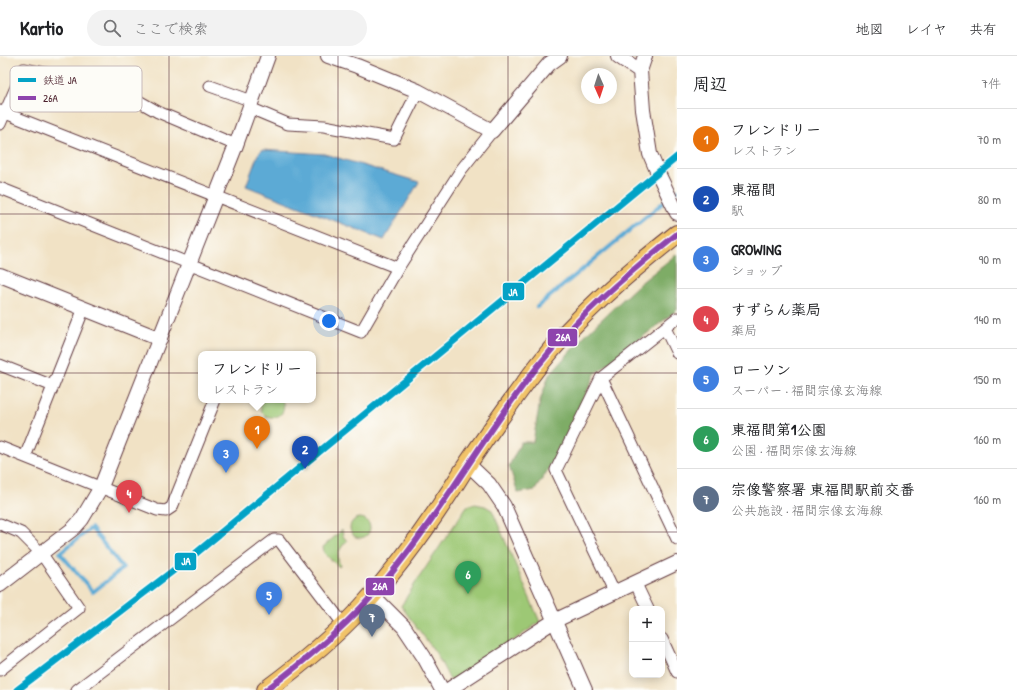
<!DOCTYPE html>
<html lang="ja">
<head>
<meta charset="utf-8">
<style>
  :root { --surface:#fff; --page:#f2f2f2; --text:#202124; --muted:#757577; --line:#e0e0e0; --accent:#d1495b }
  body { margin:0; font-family:"Patrick Hand","Klee One",sans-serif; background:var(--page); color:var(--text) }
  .controls { position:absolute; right:12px; bottom:12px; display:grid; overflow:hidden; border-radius:8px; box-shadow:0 2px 10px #0003 }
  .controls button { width:36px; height:36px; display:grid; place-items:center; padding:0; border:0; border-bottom:1px solid var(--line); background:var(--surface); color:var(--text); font:20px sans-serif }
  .compass { position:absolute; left:581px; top:12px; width:36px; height:36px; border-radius:50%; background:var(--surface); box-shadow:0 2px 10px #0003; rotate:177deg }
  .you { position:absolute; left:329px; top:265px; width:14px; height:14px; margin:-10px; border:3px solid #fff; border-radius:50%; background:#1a73e8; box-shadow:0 0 0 6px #1a73e833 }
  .badge { display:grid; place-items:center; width:26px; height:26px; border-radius:50%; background:var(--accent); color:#fff; font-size:13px; font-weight:700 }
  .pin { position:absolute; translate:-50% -33px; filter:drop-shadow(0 1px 2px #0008) }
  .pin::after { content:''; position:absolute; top:21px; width:14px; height:12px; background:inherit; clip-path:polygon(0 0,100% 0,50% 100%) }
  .popup { position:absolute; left:198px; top:295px; width:118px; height:52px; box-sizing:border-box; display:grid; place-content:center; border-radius:8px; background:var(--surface); filter:drop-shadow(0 1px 3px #0005); font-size:13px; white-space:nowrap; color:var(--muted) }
  .popup b { font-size:15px; color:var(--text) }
  .popup::after { content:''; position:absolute; left:50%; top:100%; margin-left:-8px; border:8px solid transparent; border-top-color:var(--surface) }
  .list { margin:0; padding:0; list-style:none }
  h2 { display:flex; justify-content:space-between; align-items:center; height:52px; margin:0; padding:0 16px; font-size:17px }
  h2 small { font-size:13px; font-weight:400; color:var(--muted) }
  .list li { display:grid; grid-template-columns:26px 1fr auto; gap:12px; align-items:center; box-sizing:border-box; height:60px; padding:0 16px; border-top:1px solid var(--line) }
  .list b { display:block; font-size:15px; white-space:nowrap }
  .list p { margin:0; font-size:13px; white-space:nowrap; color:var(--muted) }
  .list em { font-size:13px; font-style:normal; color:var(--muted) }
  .icon { flex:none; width:22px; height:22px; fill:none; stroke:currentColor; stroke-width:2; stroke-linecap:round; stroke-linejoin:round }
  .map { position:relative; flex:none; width:677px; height:634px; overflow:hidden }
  header { display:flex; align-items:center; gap:24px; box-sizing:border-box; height:56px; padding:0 20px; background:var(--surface); border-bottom:1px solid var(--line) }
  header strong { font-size:19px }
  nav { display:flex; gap:22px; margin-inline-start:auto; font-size:14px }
  .search { width:280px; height:36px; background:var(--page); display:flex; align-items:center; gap:10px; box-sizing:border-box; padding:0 14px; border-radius:22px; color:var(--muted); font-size:15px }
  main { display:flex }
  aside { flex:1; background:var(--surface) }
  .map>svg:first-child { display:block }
  .green { fill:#9dc875; stroke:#747450 }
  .forest { fill:#7eac66; stroke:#646648 }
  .water { fill:#5caad5; stroke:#536480 }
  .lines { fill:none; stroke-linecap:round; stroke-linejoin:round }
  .stream { stroke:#5caad5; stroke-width:4 }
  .minor-casing { stroke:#633c42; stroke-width:13 }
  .tertiary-casing { stroke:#633c42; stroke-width:16 }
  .primary-casing { stroke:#633c42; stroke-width:20 }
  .minor { stroke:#fff; stroke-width:11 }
  .tertiary { stroke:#fff; stroke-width:14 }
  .primary { stroke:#f1c369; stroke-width:18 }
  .bus-1-casing { stroke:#fdfcf7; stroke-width:9 }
  .bus-1 { stroke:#8e44ad; stroke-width:6 }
  .rail-1-casing { stroke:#fdfcf7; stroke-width:10 }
  .rail-1 { stroke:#04a2c6; stroke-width:7 }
  .grid { fill:none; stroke:#4a1f2b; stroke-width:1; stroke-opacity:0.55 }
  .key { fill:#fdfcf7; stroke:#c7baba; stroke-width:1 }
  .key-label { font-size:11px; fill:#4a1f2b }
  .line-badge { stroke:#fdfcf7; stroke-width:1.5 }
  .badge-label { font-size:11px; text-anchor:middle; font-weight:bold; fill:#fff }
</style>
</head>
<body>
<header>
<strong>Kartio</strong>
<div class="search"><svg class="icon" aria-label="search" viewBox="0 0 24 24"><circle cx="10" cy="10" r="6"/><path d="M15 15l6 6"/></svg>ここで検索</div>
<nav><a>地図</a><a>レイヤ</a><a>共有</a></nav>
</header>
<main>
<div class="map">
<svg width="677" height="634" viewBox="0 0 677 634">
  <rect width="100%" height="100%" fill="#fdfcf7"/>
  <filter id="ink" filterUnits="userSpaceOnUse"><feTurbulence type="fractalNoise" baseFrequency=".025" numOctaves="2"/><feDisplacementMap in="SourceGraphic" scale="8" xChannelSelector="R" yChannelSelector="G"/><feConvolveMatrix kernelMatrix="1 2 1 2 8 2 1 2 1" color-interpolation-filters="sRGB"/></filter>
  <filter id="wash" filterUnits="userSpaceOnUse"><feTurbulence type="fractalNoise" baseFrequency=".012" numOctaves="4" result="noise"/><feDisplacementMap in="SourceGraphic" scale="16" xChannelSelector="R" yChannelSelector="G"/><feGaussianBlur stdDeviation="0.9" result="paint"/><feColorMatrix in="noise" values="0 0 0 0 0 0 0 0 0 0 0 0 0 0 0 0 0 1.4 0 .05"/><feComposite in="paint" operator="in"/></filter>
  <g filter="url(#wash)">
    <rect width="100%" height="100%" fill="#f1e2c5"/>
    <path class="green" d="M263,344h19c10,24 -31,22 -19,0z
      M475,448l10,2 7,4 48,112 -84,58h-6l-14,-27 -35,-47 15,-24 51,-76z
      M350 472a10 10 0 1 1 20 0a10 10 0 1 1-20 0Z
      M342,474l1,6 4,5c-8,8 -11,14 -7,25l-1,1 -15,-14 -1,-6z"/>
    <path class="forest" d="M677,198v56l-82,64 -35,77 -25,39 -17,3 -9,-27 12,-24h12l7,-41 9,-26 37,-41 52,-49z"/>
    <path class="water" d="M262,94l63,4 94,28 -35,58 -138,-54 12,-32z"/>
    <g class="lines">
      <path class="stream" d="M537,251l140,-116
        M91,472l32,40 -30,24 -33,-39z"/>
    </g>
  </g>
  <g filter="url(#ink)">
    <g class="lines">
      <g class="minor-casing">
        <path id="minor" d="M210,30l42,15
          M250,52l38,16 36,2 70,13 24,-48
          M0,55l398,157
          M0,68l24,-55 56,11 34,9 21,10 23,13 78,33
          M0,132l361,144 37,-64 63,-98 31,-39
          M665,272l12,25
          M0,309l53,21
          M601,322l76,161
          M0,391l157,63 9,1 6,-4 43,-107
          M25,401l59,-149
          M0,468l21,9 20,20 38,55 -79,62
          M635,526l13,27
          M614,536l-58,-122 45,-92 76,-60
          M662,583l15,33
          M77,634l197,-150h5l65,85"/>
      </g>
      <g class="tertiary-casing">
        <path id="tertiary" d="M328,0l29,10 61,25 74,40 57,-67 11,-8
          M618,0l22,15
          M645,0l-5,15 3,39 7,44 8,19 19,40
          M0,219l160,64
          M468,408l21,20 15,22 81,184
          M0,529l74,-57 8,-9 19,-32 135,-342 32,-89
          M372,539l32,32 20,30 18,33
          M448,634l106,-69 123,-58"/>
      </g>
      <g class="primary-casing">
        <path id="primary" d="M266,634c34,-25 67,-52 96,-83 32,-35 61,-74 87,-114 7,-10 13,-21 20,-31 22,-32 45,-65 69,-96 39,-50 89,-93 139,-132"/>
      </g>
      <use href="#minor" class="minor"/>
      <use href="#tertiary" class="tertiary"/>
      <use href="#primary" class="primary"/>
      <g class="bus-1-casing">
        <path id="bus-1" d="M266,634c43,-32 84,-67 119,-109 56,-67 98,-146 153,-215 40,-50 89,-92 139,-132"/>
      </g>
      <use href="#bus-1" class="bus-1"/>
      <g class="rail-1-casing">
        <path id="rail-1" d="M17,634l178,-136 482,-397"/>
      </g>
      <use href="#rail-1" class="rail-1"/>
    </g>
  </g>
  <path class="grid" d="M169,0v634M338,0v634M508,0v634M0,158h677M0,317h677M0,476h677"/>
  <rect x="10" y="10" width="132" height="46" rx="6" class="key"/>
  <rect x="18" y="22" width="18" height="4" fill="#04a2c6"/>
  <rect x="18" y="40" width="18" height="4" fill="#8e44ad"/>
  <g class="key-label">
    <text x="43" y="28">鉄道 JA</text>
    <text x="43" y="46">26A</text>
  </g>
  <g class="line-badge">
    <rect x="502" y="226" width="23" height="19" rx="4" fill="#04a2c6"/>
    <rect x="547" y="272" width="31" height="19" rx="4" fill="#8e44ad"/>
    <rect x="174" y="496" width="23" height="19" rx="4" fill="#04a2c6"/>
    <rect x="365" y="521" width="30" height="19" rx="4" fill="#8e44ad"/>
  </g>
  <g class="badge-label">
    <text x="513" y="240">JA</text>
    <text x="563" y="285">26A</text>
    <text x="186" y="509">JA</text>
    <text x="380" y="534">26A</text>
  </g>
</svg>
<div class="controls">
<button>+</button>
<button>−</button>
</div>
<svg class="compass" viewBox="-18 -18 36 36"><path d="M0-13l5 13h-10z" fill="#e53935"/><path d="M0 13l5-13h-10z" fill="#757577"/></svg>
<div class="you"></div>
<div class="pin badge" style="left:257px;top:393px;background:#e8710a">1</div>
<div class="popup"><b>フレンドリー</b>レストラン</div>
<div class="pin badge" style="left:305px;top:413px;background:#1a4fb4">2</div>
<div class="pin badge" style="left:226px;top:417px;background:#3f7fe0">3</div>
<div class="pin badge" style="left:129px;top:457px;background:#e0444e">4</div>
<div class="pin badge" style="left:269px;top:559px;background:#3f7fe0">5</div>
<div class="pin badge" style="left:468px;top:538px;background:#2e9e5b">6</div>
<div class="pin badge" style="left:372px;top:581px;background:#5c6f8a">7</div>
</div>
<aside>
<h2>周辺<small>7件</small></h2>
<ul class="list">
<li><span class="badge" style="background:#e8710a">1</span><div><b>フレンドリー</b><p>レストラン</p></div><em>70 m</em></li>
<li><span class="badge" style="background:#1a4fb4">2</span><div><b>東福間</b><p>駅</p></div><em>80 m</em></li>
<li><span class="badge" style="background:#3f7fe0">3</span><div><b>GROWING</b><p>ショップ</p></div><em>90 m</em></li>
<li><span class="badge" style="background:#e0444e">4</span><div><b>すずらん薬局</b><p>薬局</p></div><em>140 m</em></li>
<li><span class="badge" style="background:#3f7fe0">5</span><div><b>ローソン</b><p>スーパー · 福間宗像玄海線</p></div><em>150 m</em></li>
<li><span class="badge" style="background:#2e9e5b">6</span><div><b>東福間第1公園</b><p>公園 · 福間宗像玄海線</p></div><em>160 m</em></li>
<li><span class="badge" style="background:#5c6f8a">7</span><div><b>宗像警察署 東福間駅前交番</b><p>公共施設 · 福間宗像玄海線</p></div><em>160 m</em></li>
</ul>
</aside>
</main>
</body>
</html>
